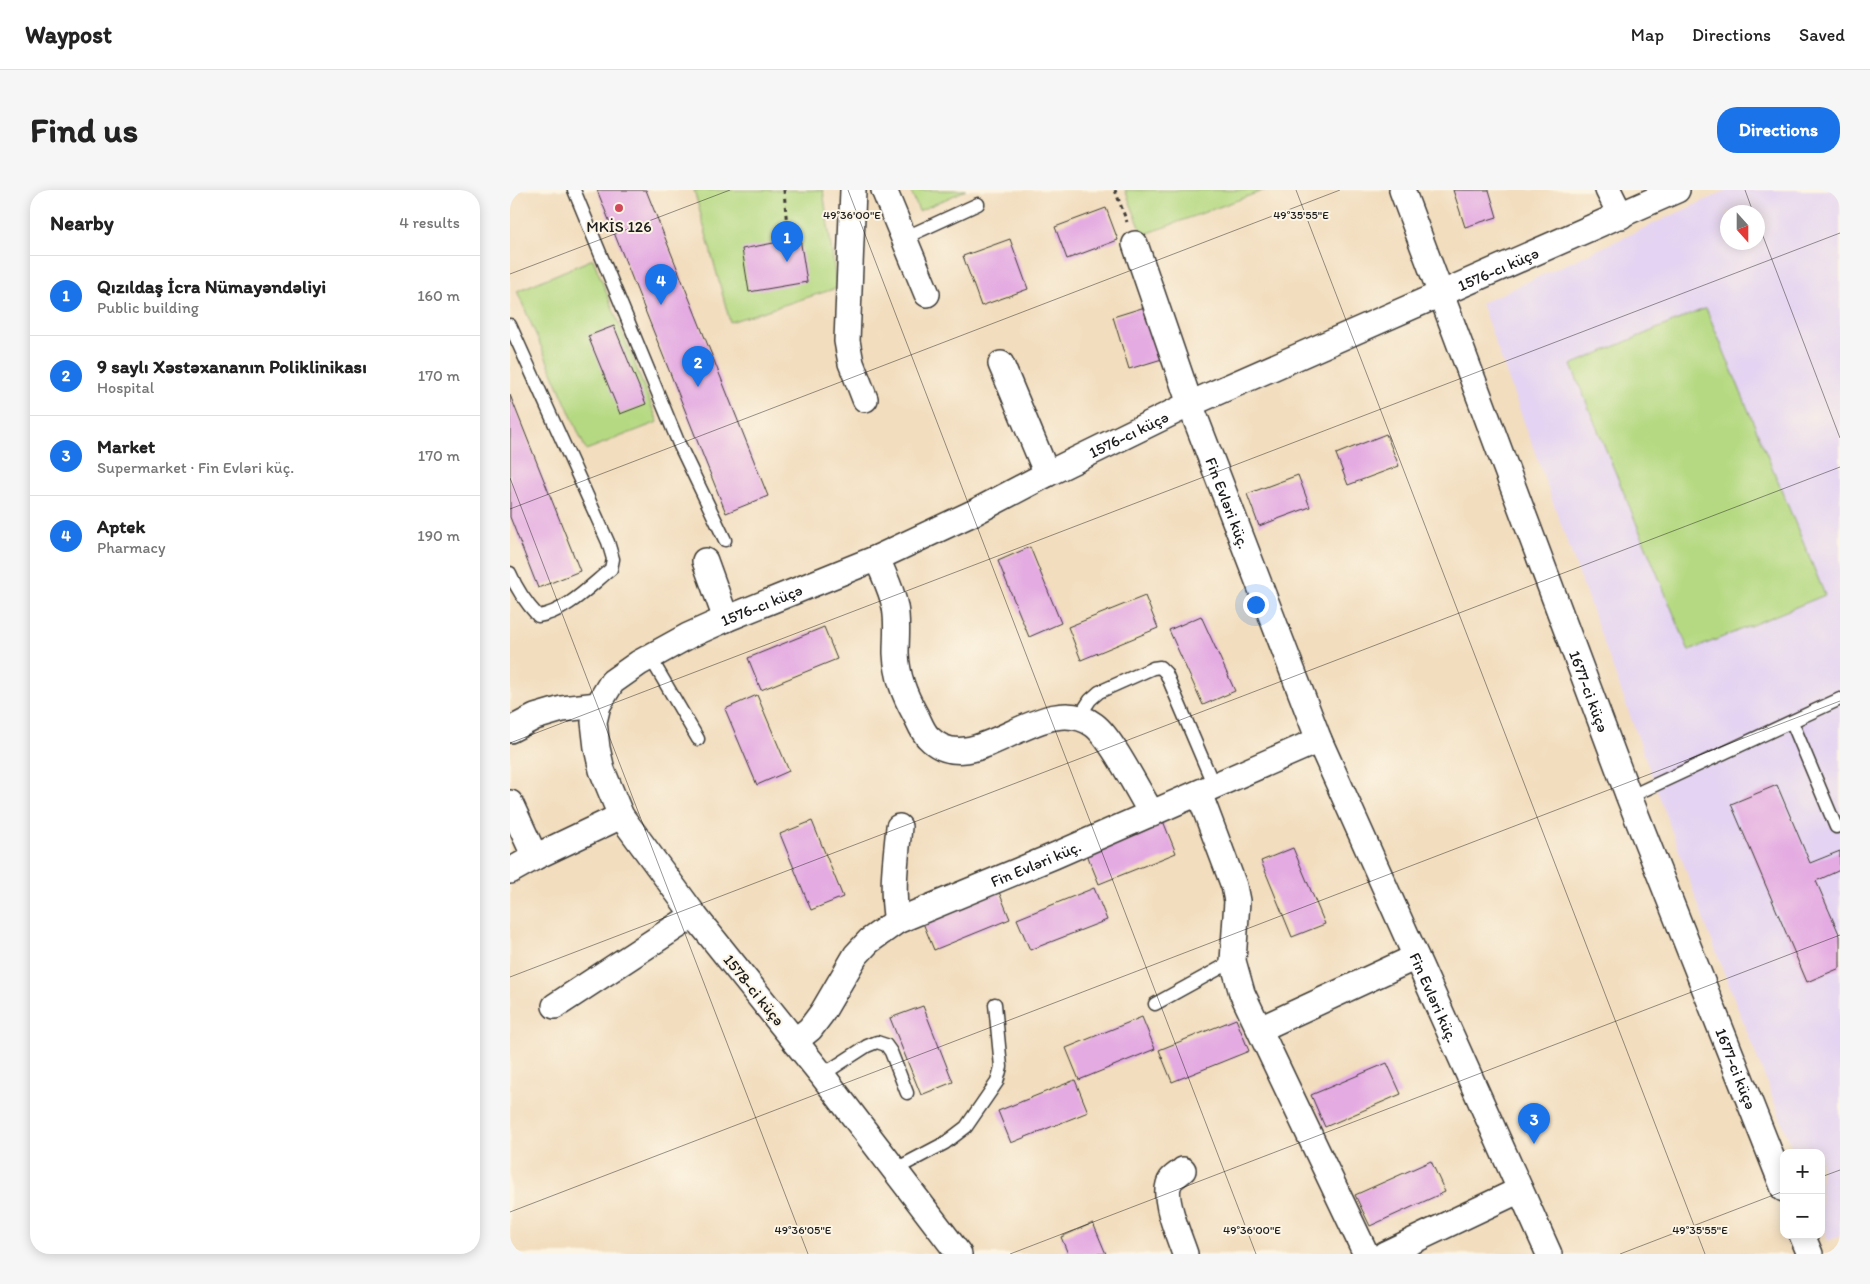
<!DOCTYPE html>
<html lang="en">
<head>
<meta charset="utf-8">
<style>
  :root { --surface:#fff; --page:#f6f6f6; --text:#222; --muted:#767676; --line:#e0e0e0; --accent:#1a73e8 }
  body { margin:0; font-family:Itim,sans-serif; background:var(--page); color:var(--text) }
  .controls { position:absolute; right:15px; bottom:15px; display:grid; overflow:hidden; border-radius:10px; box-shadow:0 2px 12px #0003 }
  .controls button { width:45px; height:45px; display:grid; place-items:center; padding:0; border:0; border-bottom:1px solid var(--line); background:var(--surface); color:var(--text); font:25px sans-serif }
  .compass { position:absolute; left:1210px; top:15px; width:45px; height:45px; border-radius:50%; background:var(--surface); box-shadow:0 2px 12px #0003; rotate:159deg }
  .you { position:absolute; left:745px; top:414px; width:18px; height:18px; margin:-12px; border:4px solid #fff; border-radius:50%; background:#1a73e8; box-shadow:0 0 0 8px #1a73e833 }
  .badge { display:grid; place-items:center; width:32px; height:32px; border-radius:50%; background:var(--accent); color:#fff; font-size:16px; font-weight:700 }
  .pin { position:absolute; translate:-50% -41px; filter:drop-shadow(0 1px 2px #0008) }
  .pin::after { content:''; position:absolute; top:26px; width:18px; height:15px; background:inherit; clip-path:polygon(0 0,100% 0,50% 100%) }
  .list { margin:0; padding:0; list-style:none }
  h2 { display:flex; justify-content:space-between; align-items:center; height:65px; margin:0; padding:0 20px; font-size:21px }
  h2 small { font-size:16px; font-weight:400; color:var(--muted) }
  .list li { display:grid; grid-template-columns:32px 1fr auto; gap:15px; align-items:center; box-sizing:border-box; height:80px; padding:0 20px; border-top:1px solid var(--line) }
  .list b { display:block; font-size:19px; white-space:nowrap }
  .list p { margin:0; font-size:16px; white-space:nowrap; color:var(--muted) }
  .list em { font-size:16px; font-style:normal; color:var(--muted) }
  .map { position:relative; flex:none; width:1330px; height:1064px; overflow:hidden; border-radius:20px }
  header { display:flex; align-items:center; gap:30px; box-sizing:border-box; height:70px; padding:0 25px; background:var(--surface); border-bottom:1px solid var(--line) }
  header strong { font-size:24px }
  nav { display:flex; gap:28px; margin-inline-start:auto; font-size:18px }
  .intro { display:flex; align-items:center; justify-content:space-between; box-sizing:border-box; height:120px; padding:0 30px }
  h1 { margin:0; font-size:35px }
  .button { padding:12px 22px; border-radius:20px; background:var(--accent); color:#fff; font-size:18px; font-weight:700 }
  main { display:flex; gap:30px; padding:0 30px }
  aside { flex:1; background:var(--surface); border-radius:20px; box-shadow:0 2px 12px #0003 }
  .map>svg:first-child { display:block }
  .built { fill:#e4d3f2; fill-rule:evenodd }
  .green { fill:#b5d982; stroke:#687a4f }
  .building { fill:#e4abe2 }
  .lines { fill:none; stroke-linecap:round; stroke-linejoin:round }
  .service-casing { stroke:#3c3934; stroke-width:15 }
  .minor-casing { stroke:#3c3934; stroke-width:28 }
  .path { stroke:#3c3934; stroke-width:3; stroke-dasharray:4 4; stroke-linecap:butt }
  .service { stroke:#fff; stroke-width:12 }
  .minor { stroke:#fff; stroke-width:25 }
  .ticks { fill:none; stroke:#1c1c1c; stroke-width:1; stroke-opacity:0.45 }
  .poi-dot { fill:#d1495b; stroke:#fcf5e5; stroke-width:2 }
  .labels { text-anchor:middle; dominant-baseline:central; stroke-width:4; stroke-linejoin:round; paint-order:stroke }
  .poi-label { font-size:16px; fill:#1c1c1c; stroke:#fcf5e5 }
  .street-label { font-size:16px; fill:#1c1c1c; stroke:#fcf5e5 }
  .ticks-label { font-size:12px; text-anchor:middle; fill:#1c1c1c; stroke:#fcf5e5; stroke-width:4; stroke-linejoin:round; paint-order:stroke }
</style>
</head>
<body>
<header>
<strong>Waypost</strong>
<nav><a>Map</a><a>Directions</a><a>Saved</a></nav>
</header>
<div class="intro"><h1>Find us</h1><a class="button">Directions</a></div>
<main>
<aside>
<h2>Nearby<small>4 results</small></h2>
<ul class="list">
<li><span class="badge">1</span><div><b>Qızıldaş İcra Nümayəndəliyi</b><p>Public building</p></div><em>160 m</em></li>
<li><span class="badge">2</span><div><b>9 saylı Xəstəxananın Poliklinikası</b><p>Hospital</p></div><em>170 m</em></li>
<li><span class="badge">3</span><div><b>Market</b><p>Supermarket · Fin Evləri küç.</p></div><em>170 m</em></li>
<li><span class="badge">4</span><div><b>Aptek</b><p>Pharmacy</p></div><em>190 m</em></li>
</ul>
</aside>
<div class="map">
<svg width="1330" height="1064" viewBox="0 0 1330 1064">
  <rect width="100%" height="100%" fill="#fcf5e5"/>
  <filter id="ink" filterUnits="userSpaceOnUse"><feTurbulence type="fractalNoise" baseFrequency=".02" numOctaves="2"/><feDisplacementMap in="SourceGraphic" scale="10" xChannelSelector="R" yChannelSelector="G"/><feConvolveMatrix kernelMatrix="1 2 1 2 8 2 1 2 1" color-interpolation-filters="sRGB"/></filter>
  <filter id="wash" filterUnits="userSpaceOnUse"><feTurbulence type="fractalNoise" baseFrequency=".0096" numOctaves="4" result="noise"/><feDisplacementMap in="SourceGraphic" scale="20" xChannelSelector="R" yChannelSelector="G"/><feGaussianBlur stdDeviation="1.12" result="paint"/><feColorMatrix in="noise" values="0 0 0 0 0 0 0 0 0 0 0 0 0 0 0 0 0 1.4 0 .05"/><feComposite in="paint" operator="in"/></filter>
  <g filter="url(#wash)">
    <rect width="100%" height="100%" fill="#f2ddbe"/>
    <path class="built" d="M1217,0h113v1046l-12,5 -7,-18v-70h-27l-89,-230 -224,-620zM1218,22h30v30h-30z"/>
    <path class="green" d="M184,0h129l14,98 -107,34z
      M400,0h56l-47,21z
      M615,0h140l-122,45z
      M83,69l65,163 -72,28 -69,-159z
      M1196,118l119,287 -136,56 -118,-286z"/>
    <g id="blocks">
      <path class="building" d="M87,0h49l122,306 -42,17z
        M943,0h36l8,27 -32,10z
        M596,18l12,32 -51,19 -12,-32z
        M290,48l7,44 -58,10 -7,-43z
        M500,49l18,50 -47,17 -18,-50z
        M635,117l17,52 -33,10 -16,-52z
        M104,136l32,78 -26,10 -32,-78z
        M0,205l70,176 -42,17 -28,-71z
        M876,244l13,32 -51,19 -12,-31z
        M788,285l12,32 -51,19 -12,-32z
        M520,357l31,76 -32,14 -31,-76z
        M635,406l13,32 -77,32 -13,-33z
        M691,426l34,75 -32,14 -34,-75z
        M314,437l13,32 -76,31 -13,-32z
        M247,505l32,76 -32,14 -32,-76z
        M1267,595l33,78 30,-12v19l-24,11 24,55v32l-33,14 -76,-178z
        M302,631l31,76 -32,13 -31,-76z
        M653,631l13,32 -77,31 -13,-32z
        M783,658l32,76 -33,13 -31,-76z
        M487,697l13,32 -76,31 -13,-32z
        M584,698l13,32 -77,30 -13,-31z
        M413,816l30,76 -32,13 -31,-77z
        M632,827l13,32 -76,31 -13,-32z
        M726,829l13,32 -77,31 -13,-32z
        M877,873l14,31 -76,33 -14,-32z
        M565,890l13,32 -77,31 -13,-32z
        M921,971l14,31 -75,34 -15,-31z
        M583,1033l13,31h-38l-7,-17z"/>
    </g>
  </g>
  <g filter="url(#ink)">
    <use href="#blocks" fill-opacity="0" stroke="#3c3934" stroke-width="1"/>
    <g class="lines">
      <g class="service-casing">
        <path id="service" d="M64,0l105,254 46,96
          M394,48l74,-34
          M0,135l98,217 5,17 -2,10c-21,17 -46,44 -73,47 -12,-13 -21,-26 -28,-43
          M140,467l48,82
          M569,527l11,-17 9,-8 54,-24 7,-1 6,6 48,113
          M1282,532l44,105
          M1119,607l211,-98
          M645,814l78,-43
          M312,885l45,-29 10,-4 9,3 5,7 16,41
          M384,980l51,-27 21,-16 31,-45 4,-15 -6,-63"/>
      </g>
      <g class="minor-casing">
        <g id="minor">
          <path d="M343,0l-6,151 4,22 14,36"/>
          <path d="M374,0l43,104"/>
          <path id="s1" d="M892,0l227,607 155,392"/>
          <path d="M1098,0l13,26"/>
          <path id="s2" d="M625,54l55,160 129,336 230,514"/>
          <path d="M491,174l46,110"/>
          <path d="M367,368c6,16 15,32 18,49 3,15 1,31 1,46 1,23 8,41 19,61 4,7 7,17 13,23 45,48 114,-50 166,-12 18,13 45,68 58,89"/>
          <path d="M195,371l21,58"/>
          <path d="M0,540l25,-13 27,-8 36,-4"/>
          <path d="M689,603l35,93 3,15 -4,60 9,32 124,261"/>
          <path d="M0,613l25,54"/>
          <path d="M0,681l25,-14 86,-41"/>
          <path d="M387,731c-6,-32 -1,-62 2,-94"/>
          <path d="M45,816l139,-91"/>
          <path d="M750,839l156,-72"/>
          <path id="s3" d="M285,851l15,-12 12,-16 34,-58 13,-14 28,-20 157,-65 265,-116"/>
          <path d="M673,980c-3,3 -10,7 -12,10 -11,15 9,58 14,74"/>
          <path d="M1292,1045l8,19"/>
          <path id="s4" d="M449,1064l-137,-179 -128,-160 -73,-99 -19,-46 -5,-22 -3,-26 4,-17 14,-23 27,-19 49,-27 38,-17 151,-61 98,-46 72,-38 143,-70 487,-214"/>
          <path d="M875,1064l135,-64"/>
        </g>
      </g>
      <path class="path" d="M274,0l4,50
        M605,0l12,32"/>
      <use href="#service" class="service"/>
      <use href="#minor" class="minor"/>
    </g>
  </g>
  <path class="ticks" d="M338,0l408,1064M786,0l409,1064M1235,0l8,22M1248,33l82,215M0,84l220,-84M0,288l298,776M0,319l830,-319M0,553l1330,-510M0,787l1330,-510M1311,987l19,-7M0,1022l1330,-511M500,1064l830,-319M1110,1064l164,-63"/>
  <circle class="poi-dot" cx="109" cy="18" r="5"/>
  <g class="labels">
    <g class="poi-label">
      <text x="109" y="36">MKİS 126</text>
    </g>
    <g class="street-label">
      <text stroke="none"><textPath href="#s4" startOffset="1675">1576-cı küçə</textPath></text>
      <text stroke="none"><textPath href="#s4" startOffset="1270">1576-cı küçə</textPath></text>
      <text stroke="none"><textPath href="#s2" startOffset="275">Fin Evləri küç.</textPath></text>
      <text stroke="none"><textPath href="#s4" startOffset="865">1576-cı küçə</textPath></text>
      <text stroke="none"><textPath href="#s1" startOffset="535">1677-ci küçə</textPath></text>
      <text stroke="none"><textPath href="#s3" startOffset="310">Fin Evləri küç.</textPath></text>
      <text transform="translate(244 800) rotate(51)">1578-ci küçə</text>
      <text stroke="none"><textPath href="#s2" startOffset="811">Fin Evləri küç.</textPath></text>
      <text stroke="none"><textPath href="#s1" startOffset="940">1677-ci küçə</textPath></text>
    </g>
  </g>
  <g class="ticks-label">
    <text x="342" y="29">49°36'00"E</text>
    <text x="791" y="29">49°35'55"E</text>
    <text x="293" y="1044">49°36'05"E</text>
    <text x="742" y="1044">49°36'00"E</text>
    <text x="1190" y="1044">49°35'55"E</text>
  </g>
</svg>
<div class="controls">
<button>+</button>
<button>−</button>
</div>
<svg class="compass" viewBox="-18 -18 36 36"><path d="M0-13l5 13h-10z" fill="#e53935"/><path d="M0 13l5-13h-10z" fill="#767676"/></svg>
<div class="you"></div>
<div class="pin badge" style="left:277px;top:72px">1</div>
<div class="pin badge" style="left:188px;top:197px">2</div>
<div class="pin badge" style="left:1024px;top:954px">3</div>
<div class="pin badge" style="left:151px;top:115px">4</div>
</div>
</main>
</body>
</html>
